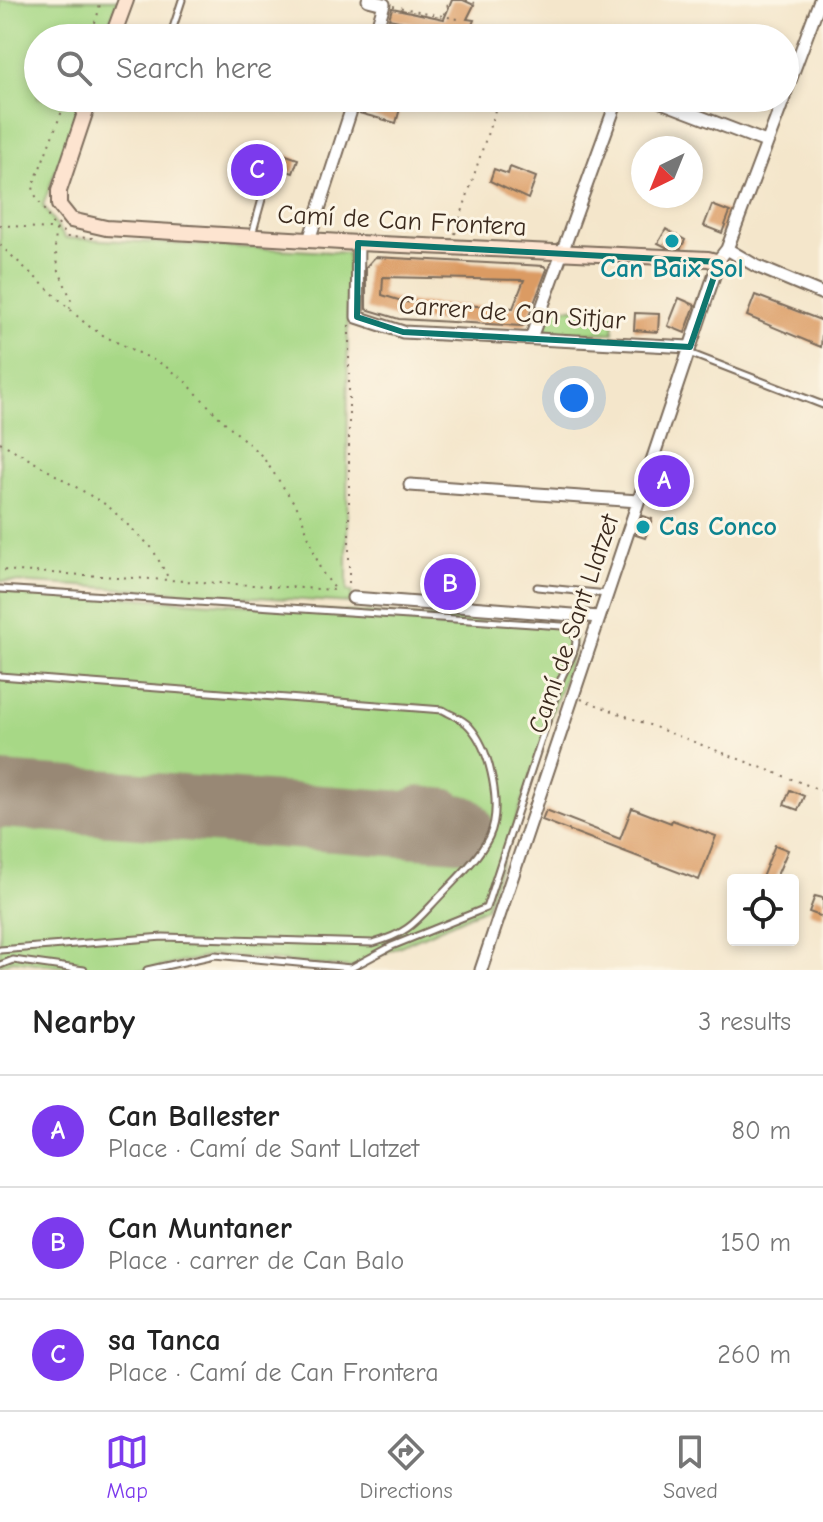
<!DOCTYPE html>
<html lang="en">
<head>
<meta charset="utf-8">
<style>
  :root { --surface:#fff; --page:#f6f6f6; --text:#222; --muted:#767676; --line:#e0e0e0; --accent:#7c3aed }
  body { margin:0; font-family:"Comic Neue",sans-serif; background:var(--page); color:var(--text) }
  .controls { position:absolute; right:24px; bottom:24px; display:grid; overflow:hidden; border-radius:8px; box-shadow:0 4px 12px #0003 }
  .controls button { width:72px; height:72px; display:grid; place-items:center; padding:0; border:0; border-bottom:2px solid var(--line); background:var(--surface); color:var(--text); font:40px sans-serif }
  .compass { position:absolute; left:631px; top:136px; width:72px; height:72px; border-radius:50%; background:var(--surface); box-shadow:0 4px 12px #0003; rotate:223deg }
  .you { position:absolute; left:574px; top:398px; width:28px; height:28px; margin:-20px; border:6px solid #fff; border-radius:50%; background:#1a73e8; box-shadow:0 0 0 12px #1a73e833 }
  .badge { display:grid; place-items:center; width:52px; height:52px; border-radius:50%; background:var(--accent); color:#fff; font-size:26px; font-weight:700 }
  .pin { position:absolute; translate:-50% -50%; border:4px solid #fff; box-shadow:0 2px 8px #0006 }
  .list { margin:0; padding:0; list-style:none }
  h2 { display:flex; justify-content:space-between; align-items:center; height:104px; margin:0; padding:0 32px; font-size:34px }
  h2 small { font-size:26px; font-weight:400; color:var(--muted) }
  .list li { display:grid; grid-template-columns:52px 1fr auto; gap:24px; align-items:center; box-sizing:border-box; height:112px; padding:0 32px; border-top:2px solid var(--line) }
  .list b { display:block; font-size:30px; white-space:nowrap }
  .list p { margin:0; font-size:26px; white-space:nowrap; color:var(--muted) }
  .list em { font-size:26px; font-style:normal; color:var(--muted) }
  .icon { flex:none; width:44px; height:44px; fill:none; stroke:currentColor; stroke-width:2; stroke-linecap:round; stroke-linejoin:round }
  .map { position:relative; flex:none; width:823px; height:970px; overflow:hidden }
  .search { position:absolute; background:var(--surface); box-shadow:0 4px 12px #0003; left:24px; right:24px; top:24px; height:88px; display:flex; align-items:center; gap:20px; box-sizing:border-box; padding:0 28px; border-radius:44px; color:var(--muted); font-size:30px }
  .sheet { height:440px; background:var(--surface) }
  nav { display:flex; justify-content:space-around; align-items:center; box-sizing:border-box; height:112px; border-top:2px solid var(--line); background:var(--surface); font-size:22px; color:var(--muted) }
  nav a { display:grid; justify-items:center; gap:4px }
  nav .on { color:var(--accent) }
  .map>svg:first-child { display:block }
  .green { fill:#a7d886; stroke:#718152; stroke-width:2 }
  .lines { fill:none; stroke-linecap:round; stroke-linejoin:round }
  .taxiway { stroke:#988874; stroke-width:26 }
  .runway { stroke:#988874; stroke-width:66 }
  .building { fill:#db9b64; fill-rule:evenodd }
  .lane-casing { stroke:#7c6c5b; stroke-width:9 }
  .street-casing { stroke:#7c6c5b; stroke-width:15 }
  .secondary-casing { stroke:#7c6c5b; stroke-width:18 }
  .path { stroke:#7c6c5b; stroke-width:2; stroke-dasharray:2 6; stroke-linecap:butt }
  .lane { stroke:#fff; stroke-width:5 }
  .street { stroke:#fff; stroke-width:11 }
  .secondary { stroke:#fde4d0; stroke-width:14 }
  .marked { fill:none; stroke:#0f766e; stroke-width:6; stroke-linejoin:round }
  .culture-dot { fill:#0f9aa8; stroke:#fcf5e5; stroke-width:3 }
  .labels { text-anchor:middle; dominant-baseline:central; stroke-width:6; stroke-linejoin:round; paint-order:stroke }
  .street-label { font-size:26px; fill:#3b2a1e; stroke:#fcf5e5 }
  .culture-label { font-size:26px; font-weight:bold; fill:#0d838f; stroke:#fcf5e5 }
</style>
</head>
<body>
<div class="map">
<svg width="823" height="970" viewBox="0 0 823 970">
  <rect width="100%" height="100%" fill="#fcf5e5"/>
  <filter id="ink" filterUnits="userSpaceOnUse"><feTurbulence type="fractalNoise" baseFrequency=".0125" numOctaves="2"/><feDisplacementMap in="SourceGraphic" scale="16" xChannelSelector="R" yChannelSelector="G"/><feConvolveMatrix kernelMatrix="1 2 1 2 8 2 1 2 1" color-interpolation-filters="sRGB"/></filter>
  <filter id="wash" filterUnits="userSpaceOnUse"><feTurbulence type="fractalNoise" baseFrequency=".006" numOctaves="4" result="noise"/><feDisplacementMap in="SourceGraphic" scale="32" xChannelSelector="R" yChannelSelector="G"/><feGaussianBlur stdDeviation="1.8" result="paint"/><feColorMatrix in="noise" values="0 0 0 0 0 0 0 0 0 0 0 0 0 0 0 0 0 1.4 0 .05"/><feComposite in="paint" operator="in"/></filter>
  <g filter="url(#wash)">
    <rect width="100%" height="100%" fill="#f4e6cb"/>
    <path class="green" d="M0,0h118l-14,38h-66v60h44l-39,107 22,33 283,15 -1,338 5,1 -1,11 -351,-22z
      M549,307l66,3 -2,23 -70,-2z
      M0,589l562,37 14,10 -5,22 -85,250 -135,60 -136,-13 -68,15h-61l-73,-10 -13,5v-153l461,32 4,-48 -50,-4 -29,15 -386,-29z"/>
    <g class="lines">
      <path class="taxiway" d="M418,799l30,3 7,6 4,9 -6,16 -18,5 -28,-14 -38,-4z"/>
      <path class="runway" d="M0,795l460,33"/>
    </g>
    <g id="blocks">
      <path class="building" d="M452,0h11l11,5 -7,14 7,1 -2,5 46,9v4h-36l-93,-19 3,-11 52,11z
        M363,98h17l21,7 -5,18 -37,-10z
        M272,150l26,9 -5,14 -25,-8 -7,17 -5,-2 -3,13 -7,-2 5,-22 -15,-3 3,-12 21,4 2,-6 8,3z
        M510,167l26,10 -8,22 -38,-18 4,-12 14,5z
        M712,205l18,7 -8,21 -18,-7z
        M666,229l19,11 -4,8 -15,-1 -8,-4z
        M375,257l169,9 3,3 -21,55 -4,2 -123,-7 -33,-10v-42zM383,277l141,3 -11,28 -108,-6 -23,-7z
        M755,295l68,26 -2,26 -74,-31z
        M679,298l16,7 -10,28 -17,-7z
        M635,313l24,1 -1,18 -24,-2z
        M660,464l20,7 -9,27 -20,-7z
        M642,516l10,3 -7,19 -9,-3z
        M442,573l17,1 -1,22 -17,-1z
        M790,790l14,6 -6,14 -14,-5z
        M632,808l39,15 1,-3 44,16 -17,44 -157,-60 4,-10 74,29z
        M775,845l13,5 -13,30h-14z
        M815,896l8,2v19l-14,-5z"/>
    </g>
  </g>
  <g filter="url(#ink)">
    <use href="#blocks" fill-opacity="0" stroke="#7c6c5b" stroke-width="2"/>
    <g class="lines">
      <g class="lane-casing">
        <path id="lane" d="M170,37l12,-37
          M252,235l17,-61
          M689,353l134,52
          M537,587l70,7
          M0,589l562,37c28,9 6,35 -1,53l-75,229 -94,38 -41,22 -136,-13 -68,15
          M0,676l443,34c8,5 20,9 26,16 22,24 34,82 20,111 -11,22 -30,39 -47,57 -26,27 -32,39 -69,49l-210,-6 -163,13
          M0,965l13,-5 71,10"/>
      </g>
      <g class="street-casing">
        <path id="street" d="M368,0l16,4 -10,34
          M785,94l35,-94
          M651,98l115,44
          M309,240l46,-142
          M358,243l-1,74 46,15 287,15
          M727,249l29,17 67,28
          M531,338l87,-240
          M410,485l228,16
          M353,598l246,19
          M481,970l239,-712 7,-9 57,-151"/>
      </g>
      <g class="secondary-casing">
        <path id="secondary" d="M112,38l14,-38
          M90,98l-31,93v14l12,15 35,8 252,15 350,16 11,3"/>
      </g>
      <path class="path" d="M466,0l9,3
        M393,6l65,13
        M444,14l6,-14
        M90,38l9,-28 1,-10
        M67,98l-34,88 1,7 22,37 -1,18 4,23 12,28 -1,10
        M58,224l8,13 27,1
        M0,225l61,5
        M455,234l44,-136
        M0,245l87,80 19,12 56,27 20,14 36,38 44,40 37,54 22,61 15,19 -336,-20
        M349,325v261
        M0,442l108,64 44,42 18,33
        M581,699l242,92"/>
      <use href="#lane" class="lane"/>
      <use href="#street" class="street"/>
      <use href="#secondary" class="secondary"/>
    </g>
  </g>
  <path class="marked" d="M358,243l361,19 -29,85 -287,-15 -46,-15z"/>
  <g class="culture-dot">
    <circle cx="672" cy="241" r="8"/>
    <circle cx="643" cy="527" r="8"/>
  </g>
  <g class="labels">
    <g class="street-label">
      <text transform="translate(402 221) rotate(3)">Camí de Can Frontera</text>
      <text transform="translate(512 313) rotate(4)">Carrer de Can Sitjar</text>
      <text transform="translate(574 624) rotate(-71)">Camí de Sant Llatzet</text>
    </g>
    <g class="culture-label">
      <text x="672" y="269">Can Baix Sol</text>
      <text x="659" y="527" text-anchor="start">Cas Conco</text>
    </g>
  </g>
</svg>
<div class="controls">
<button><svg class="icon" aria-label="locate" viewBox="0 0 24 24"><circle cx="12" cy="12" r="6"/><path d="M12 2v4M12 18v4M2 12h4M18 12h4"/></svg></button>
</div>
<svg class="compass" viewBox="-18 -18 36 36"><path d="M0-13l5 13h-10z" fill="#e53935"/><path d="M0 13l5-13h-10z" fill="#767676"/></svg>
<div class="you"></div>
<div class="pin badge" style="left:664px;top:481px">A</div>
<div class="pin badge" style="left:450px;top:584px">B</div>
<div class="pin badge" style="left:257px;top:170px">C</div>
<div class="search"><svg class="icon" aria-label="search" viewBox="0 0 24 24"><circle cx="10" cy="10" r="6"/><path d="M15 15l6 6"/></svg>Search here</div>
</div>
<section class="sheet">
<h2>Nearby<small>3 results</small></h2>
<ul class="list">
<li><span class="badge">A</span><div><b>Can Ballester</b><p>Place · Camí de Sant Llatzet</p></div><em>80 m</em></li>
<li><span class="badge">B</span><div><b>Can Muntaner</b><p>Place · carrer de Can Balo</p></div><em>150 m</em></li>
<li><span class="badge">C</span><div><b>sa Tanca</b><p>Place · Camí de Can Frontera</p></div><em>260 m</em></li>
</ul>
</section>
<nav>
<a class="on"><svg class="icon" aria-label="map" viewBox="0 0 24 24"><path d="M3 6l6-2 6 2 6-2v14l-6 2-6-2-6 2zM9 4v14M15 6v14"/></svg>Map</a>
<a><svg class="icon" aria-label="directions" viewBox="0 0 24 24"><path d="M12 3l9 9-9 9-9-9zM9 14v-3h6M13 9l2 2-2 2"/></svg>Directions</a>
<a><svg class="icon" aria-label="saved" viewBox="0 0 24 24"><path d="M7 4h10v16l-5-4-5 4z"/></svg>Saved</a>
</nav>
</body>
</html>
